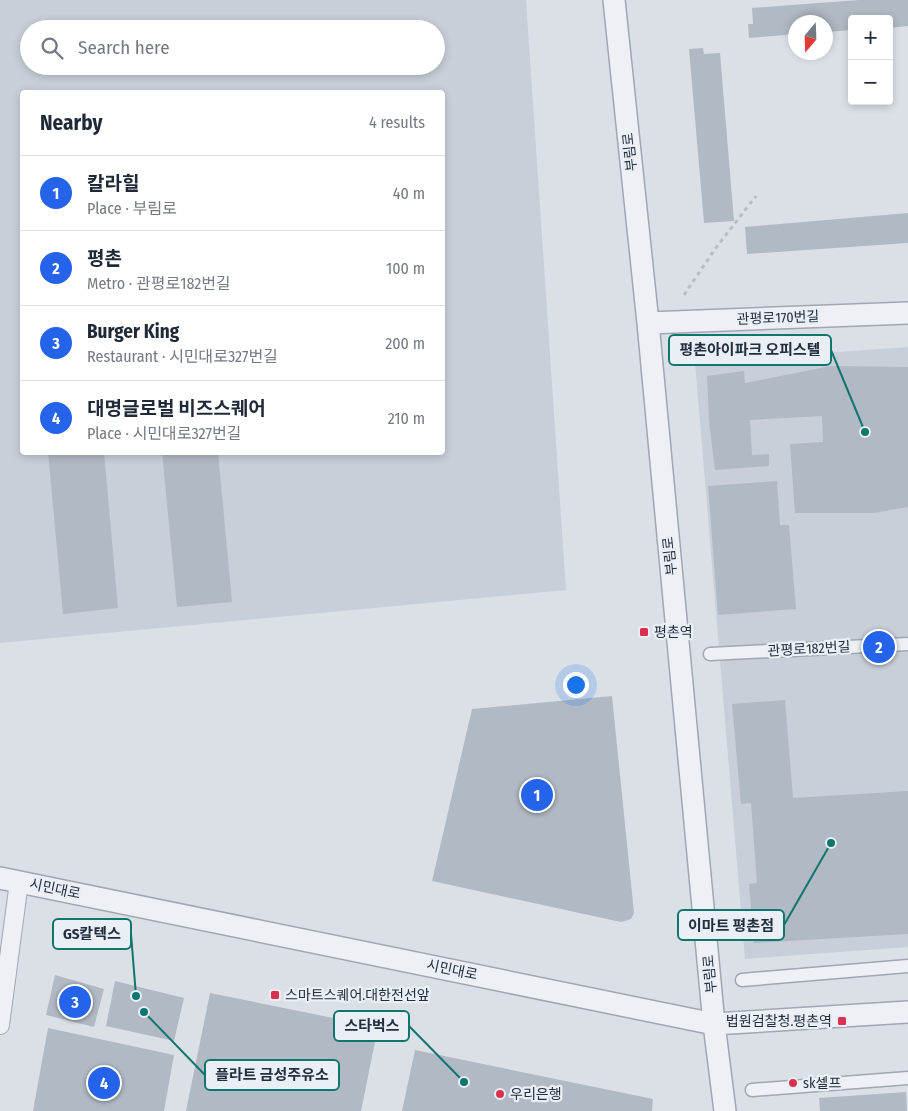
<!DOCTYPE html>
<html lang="en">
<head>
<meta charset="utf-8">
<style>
  :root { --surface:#fff; --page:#f2f2f3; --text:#1f2937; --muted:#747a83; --line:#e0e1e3; --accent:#2563eb }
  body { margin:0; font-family:"Fira Sans Condensed","Noto Sans KR",sans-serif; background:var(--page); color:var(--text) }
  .controls { position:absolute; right:15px; top:15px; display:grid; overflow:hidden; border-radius:5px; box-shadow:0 2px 8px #0003 }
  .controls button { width:45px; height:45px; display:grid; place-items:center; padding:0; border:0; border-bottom:1px solid var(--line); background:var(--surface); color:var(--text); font:25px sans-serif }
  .compass { position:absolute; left:788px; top:15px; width:45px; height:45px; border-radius:50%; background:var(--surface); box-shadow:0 2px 8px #0003; rotate:199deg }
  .you { position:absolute; left:575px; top:684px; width:18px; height:18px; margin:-12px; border:4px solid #fff; border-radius:50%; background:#1a73e8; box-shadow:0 0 0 8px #1a73e833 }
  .badge { display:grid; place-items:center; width:32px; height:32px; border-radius:50%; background:var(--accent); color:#fff; font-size:16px; font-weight:700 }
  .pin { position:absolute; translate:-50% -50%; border:2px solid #fff; box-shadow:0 1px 5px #0006 }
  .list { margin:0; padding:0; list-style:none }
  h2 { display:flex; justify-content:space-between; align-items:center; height:65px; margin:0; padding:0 20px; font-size:21px }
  h2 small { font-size:16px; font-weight:400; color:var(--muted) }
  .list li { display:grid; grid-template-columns:32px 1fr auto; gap:15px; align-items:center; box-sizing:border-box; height:75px; padding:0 20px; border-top:1px solid var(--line) }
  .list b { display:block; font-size:19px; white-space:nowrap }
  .list p { margin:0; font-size:16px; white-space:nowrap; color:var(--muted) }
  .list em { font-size:16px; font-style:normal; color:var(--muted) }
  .icon { flex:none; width:28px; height:28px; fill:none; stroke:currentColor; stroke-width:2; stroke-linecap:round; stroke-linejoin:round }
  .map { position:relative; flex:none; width:908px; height:1111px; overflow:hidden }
  .search { position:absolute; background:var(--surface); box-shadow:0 2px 8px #0003; left:20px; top:20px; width:425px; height:55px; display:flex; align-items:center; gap:12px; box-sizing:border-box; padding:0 18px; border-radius:28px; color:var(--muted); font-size:19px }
  .panel { position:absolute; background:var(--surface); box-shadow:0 2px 8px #0003; left:20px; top:90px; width:425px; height:365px; border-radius:5px }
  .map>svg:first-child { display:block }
  .built { fill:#c8cfd9; fill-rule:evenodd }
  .building { fill:#b1b9c4 }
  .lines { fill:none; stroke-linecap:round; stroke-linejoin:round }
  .pedestrian-casing { stroke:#a0a7b1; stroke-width:15 }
  .minor-casing { stroke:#a0a7b1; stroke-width:20 }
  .tertiary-casing { stroke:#a0a7b1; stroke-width:24 }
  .path { stroke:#b9bec5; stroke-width:3; stroke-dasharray:4 4; stroke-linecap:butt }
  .pedestrian { stroke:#eef0f5; stroke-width:12 }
  .minor { stroke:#eef0f5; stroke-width:18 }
  .tertiary { stroke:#eef0f5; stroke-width:21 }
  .poi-dot { fill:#db314e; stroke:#eaeff5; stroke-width:2 }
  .labels { text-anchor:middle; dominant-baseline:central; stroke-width:4.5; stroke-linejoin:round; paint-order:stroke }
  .street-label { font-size:14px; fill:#232e3e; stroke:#eaeff5 }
  .poi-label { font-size:14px; fill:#232e3e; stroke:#eaeff5; text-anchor:start }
  .leader { fill:none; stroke:#0f766e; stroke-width:2 }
  .callout-dot { fill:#0f766e; stroke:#eaeff5; stroke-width:2 }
  .callout { fill:#eaeff5; stroke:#0f766e; stroke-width:2 }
  .callout-label { font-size:15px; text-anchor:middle; font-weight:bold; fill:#232e3e }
</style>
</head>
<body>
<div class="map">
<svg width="908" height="1111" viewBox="0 0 908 1111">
  <rect width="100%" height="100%" fill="#dbe0e7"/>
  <path class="built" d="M0,0h526l40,590 -566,53zM29,29h407v37h-407zM22,92h420v360h-420z
    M908,347v600l-163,12 -50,-597z"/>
  <path class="building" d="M859,0h49v26l-19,2v-9h-37v11l-26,2v-10h-30v12l-47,4 -1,-14h5l-1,-16z
    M703,48l1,6 16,-1 14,168 -30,2 -15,-174z
    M908,213v30l-161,11 -2,-27z
    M831,366l77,1v140l-34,6h-79l-5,-69 33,-2 -1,-26 -72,4 2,35 17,-1v12l-54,4 -6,-49 -2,-45 37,-5 1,12z
    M48,452h56l14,156 -55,6z
    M162,452h56l14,150 -55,5z
    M777,481l3,44h9l7,84 -78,6 -10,-129z
    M612,696l22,217 -3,6 -10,3 -189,-41 40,-172z
    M785,700l8,98 115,-7v143l-154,9 -5,-59 8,-1 -6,-80 -10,1 -9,-100z
    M55,975l49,14 -10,38 -48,-12z
    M115,981l69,17 -10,43 -68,-15z
    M210,993l168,34 -17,84h-175z
    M48,1028l126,27 -10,56h-131z
    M415,1050l238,49 -1,12h-250z
    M906,1092l1,19h-87l-1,-13z"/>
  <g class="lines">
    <g class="pedestrian-casing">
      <path id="pedestrian" d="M710,654l198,-10
        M742,980l166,-14
        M752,1090l156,-12"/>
    </g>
    <g class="minor-casing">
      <path id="minor" d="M0,1025l19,-143"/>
    </g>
    <g class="tertiary-casing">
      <path id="tertiary" d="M614,0l34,323 66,701 11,87
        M648,323l260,-10
        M0,878l714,146 194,-12"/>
    </g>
    <path class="path" d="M684,295l31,-46 41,-53"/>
    <use href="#pedestrian" class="pedestrian"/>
    <use href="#minor" class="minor"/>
    <use href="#tertiary" class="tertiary"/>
  </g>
  <g class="poi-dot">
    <rect x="639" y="627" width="10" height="10" rx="2.5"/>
    <rect x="270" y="990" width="10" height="10" rx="2.5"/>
    <rect x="837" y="1016" width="10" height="10" rx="2.5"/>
    <circle cx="793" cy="1083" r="5"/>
    <circle cx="500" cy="1094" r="5"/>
  </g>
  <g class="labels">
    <g class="street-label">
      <text transform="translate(630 152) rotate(-96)">부림로</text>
      <text transform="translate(778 318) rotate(-2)">관평로170번길</text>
      <text transform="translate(670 556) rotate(-96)">부림로</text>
      <text transform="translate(809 649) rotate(-3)">관평로182번길</text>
      <text transform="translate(55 889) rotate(12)">시민대로</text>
      <text transform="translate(452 970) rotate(12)">시민대로</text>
      <text transform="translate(710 974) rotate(-95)">부림로</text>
    </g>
    <g class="poi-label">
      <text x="654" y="632">평촌역</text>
      <text x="285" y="995">스마트스퀘어.대한전선앞</text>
      <text x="832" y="1021" text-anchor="end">법원검찰청.평촌역</text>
      <text x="803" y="1083">sk셀프</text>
      <text x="510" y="1094">우리은행</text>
    </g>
  </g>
  <path class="leader" d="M865 432L831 350M831 843L784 925M136 996L131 934M464 1082L409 1026M144 1012L205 1075"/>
  <g class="callout-dot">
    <circle cx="865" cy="432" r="5"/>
    <circle cx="831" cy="843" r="5"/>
    <circle cx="136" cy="996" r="5"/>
    <circle cx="464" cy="1082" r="5"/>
    <circle cx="144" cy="1012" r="5"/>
  </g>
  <g class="callout">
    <rect x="669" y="335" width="162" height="30" rx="5"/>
    <rect x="678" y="910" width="106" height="30" rx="5"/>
    <rect x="53" y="919" width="78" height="30" rx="5"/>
    <rect x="334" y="1011" width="75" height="30" rx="5"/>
    <rect x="205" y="1060" width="134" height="30" rx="5"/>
  </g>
  <g class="callout-label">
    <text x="750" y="355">평촌아이파크 오피스텔</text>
    <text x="731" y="931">이마트 평촌점</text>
    <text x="92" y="939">GS칼텍스</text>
    <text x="372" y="1031">스타벅스</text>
    <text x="272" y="1080">플라트 금성주유소</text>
  </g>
</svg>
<div class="controls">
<button>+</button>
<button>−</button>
</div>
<svg class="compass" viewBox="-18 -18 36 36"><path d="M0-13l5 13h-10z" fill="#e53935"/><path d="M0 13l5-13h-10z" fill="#747a83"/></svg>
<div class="you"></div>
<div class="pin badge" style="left:537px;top:795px">1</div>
<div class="pin badge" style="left:879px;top:647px">2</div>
<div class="pin badge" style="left:75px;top:1002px">3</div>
<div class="pin badge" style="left:104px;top:1083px">4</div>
<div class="search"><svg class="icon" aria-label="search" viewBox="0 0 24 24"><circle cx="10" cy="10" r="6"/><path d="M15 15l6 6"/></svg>Search here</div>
<section class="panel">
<h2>Nearby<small>4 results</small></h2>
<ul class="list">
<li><span class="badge">1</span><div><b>칼라힐</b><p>Place · 부림로</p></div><em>40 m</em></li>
<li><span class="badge">2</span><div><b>평촌</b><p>Metro · 관평로182번길</p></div><em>100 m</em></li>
<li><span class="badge">3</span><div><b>Burger King</b><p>Restaurant · 시민대로327번길</p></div><em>200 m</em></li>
<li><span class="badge">4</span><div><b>대명글로벌 비즈스퀘어</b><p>Place · 시민대로327번길</p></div><em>210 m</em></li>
</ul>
</section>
</div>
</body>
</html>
